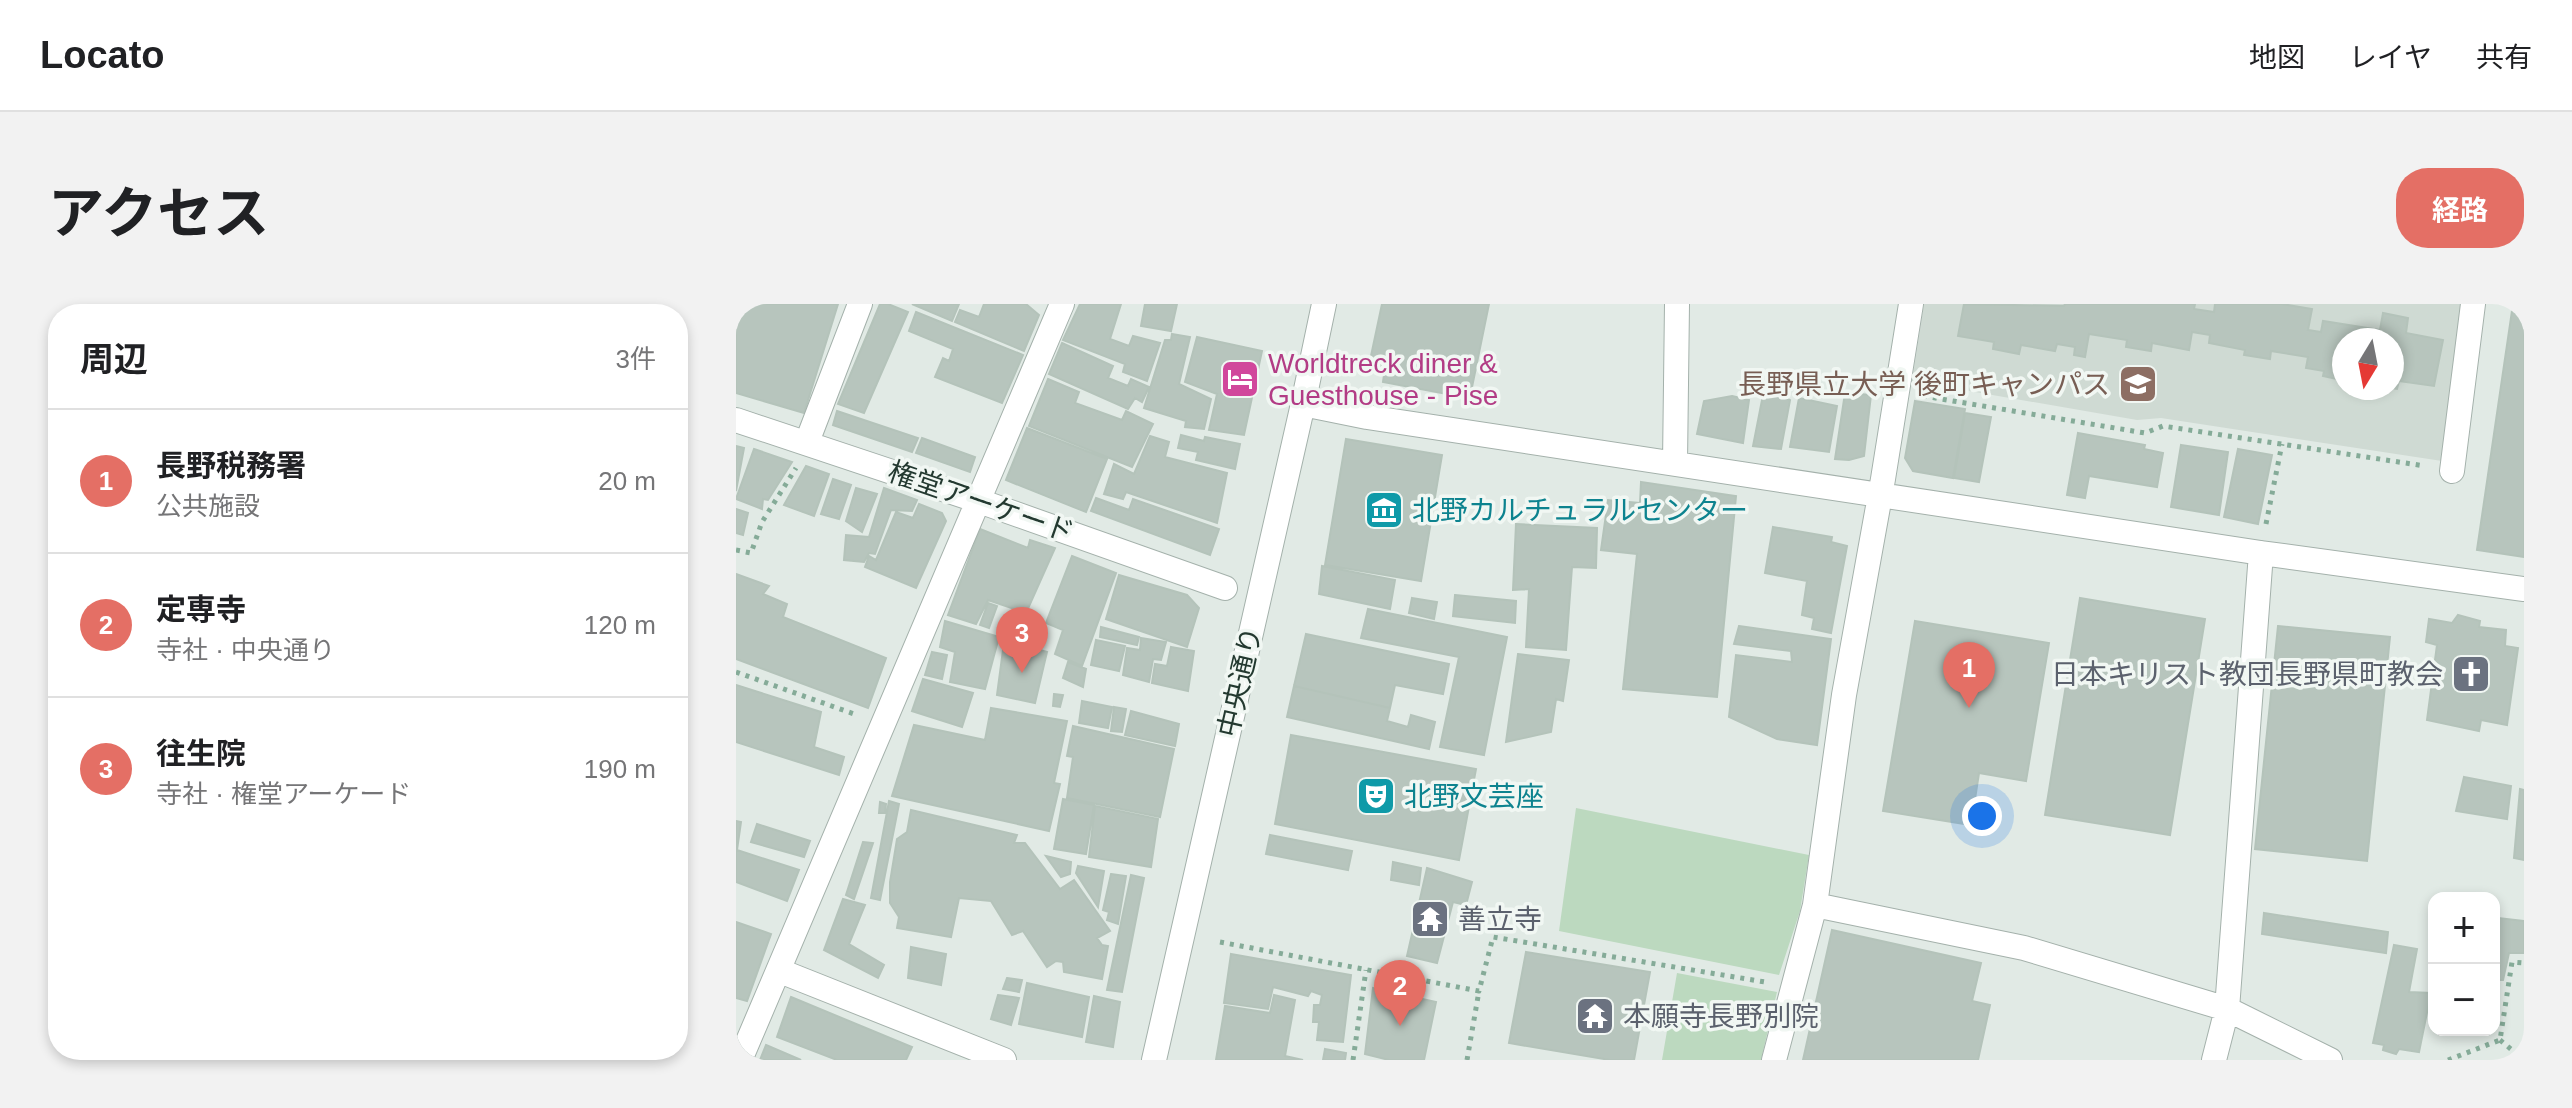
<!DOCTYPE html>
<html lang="ja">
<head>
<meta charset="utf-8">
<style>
  :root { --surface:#fff; --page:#f2f2f2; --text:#202124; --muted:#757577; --line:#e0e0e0; --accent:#e46f65 }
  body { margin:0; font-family:Arial,"Noto Sans JP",sans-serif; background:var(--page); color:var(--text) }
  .controls { position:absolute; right:24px; bottom:24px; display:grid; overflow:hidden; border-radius:16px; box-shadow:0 4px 12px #0003 }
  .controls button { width:72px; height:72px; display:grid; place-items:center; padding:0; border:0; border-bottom:2px solid var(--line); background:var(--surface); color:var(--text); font:40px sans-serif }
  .compass { position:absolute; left:1596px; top:24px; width:72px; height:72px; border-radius:50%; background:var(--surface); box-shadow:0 4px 12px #0003; rotate:190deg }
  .you { position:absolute; left:1246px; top:512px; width:28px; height:28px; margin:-20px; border:6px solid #fff; border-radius:50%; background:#1a73e8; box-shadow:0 0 0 12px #1a73e833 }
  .badge { display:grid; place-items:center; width:52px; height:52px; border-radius:50%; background:var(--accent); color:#fff; font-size:26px; font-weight:700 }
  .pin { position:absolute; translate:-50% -66px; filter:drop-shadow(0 2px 4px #0008) }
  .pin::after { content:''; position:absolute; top:42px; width:28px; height:24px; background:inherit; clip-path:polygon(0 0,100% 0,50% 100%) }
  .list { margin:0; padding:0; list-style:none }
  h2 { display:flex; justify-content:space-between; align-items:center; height:104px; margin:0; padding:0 32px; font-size:34px }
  h2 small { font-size:26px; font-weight:400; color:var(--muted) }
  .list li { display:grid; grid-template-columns:52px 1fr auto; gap:24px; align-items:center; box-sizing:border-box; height:144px; padding:0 32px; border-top:2px solid var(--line) }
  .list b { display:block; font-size:30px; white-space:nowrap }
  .list p { margin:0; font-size:26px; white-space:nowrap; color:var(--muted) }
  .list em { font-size:26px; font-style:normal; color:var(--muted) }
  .map { position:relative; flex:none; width:1788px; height:756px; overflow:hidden; border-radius:32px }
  header { display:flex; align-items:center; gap:48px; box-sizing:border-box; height:112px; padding:0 40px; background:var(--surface); border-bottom:2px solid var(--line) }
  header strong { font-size:38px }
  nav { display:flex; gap:44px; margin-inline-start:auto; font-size:28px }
  .intro { display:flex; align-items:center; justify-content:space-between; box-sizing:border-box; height:192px; padding:0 48px }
  h1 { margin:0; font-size:56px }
  .button { padding:20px 36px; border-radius:32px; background:var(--accent); color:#fff; font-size:28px; font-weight:700 }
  main { display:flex; gap:48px; padding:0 48px }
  aside { flex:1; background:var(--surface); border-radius:32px; box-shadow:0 4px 12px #0003 }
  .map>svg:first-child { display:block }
  .built { fill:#cfdad3; fill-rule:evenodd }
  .green { fill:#bcd9bf }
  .building { fill:#b7c5bd; stroke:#b4c3ba; stroke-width:2 }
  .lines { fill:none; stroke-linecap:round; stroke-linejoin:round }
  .minor-casing { stroke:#a4b1ab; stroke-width:26 }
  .path { stroke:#85ab98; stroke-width:5; stroke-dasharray:4 6; stroke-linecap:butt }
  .minor { stroke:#fff; stroke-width:24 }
  .labels { text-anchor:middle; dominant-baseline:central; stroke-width:7; stroke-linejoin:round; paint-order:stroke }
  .hotel-label { font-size:28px; fill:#b23c85; stroke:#f1f7f3; text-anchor:start }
  .education-label { font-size:28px; fill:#785e54; stroke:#f1f7f3; text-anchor:end }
  .street-label { font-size:28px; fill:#233930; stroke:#f1f7f3 }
  .culture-label { font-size:28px; fill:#0d838f; stroke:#f1f7f3; text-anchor:start }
  .worship-label { font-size:28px; fill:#5b616d; stroke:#f1f7f3; text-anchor:start }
</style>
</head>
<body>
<header>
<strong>Locato</strong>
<nav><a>地図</a><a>レイヤ</a><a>共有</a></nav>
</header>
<div class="intro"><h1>アクセス</h1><a class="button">経路</a></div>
<main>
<aside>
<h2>周辺<small>3件</small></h2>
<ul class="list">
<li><span class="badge">1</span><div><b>長野税務署</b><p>公共施設</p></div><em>20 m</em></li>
<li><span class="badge">2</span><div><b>定専寺</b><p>寺社 · 中央通り</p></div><em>120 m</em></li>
<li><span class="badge">3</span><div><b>往生院</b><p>寺社 · 権堂アーケード</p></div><em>190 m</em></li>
</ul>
</aside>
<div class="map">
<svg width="1788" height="756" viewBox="0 0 1788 756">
  <rect width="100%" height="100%" fill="#e1eae5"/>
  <path class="built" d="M1188,0h538l-20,157 -281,-43 -24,2 -225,-39zM1608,36h48v48h-48z"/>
  <path class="green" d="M840,504l233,47 -9,56 -21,64 -220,-44z
    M941,669l100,19 -16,68h-99z"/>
  <path class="building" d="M0,0h102l-34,109 -68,-20z
    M144,0h8l20,8 -44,101 -26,-9z
    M176,0h47l-7,17z
    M248,0h42l13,11 -15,36 -69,-29 5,-12 19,7z
    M344,0h41l-11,35 19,7 4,-10 27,7 -13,38 -24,-9 2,-8 -62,-24z
    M409,0h32l-6,27 -30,-5z
    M646,0h107l-18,88 -11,-2 -3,6 -74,-14 1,-7 -16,-5z
    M1228,0l100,2 1,-2h130l-1,5 20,3 1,-8h67l30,5 -4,21 13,2 2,-11 57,9 3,-17 25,5 -2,15 37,7 -9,46 -35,-5 -2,8 -7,-1 2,-48h-48v31l-5,-1 -2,9 -14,-3 1,-5 -18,-3 2,-11 -37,-6 -1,8 -26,-4 1,-5 -36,-7 1,-8 -18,-3 -3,18 -37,-7 -1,8 -25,-4 1,-7 -38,-6 -4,23 -11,-2 1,-8 -18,-3 -2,7 -34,-6 -2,9 -26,-5 1,-7 -36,-6z
    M1777,0h11v253l-47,-7z
    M180,8l107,43 -21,48 -67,-26 8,-19 6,3 4,-12 -44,-18z
    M436,30l18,3 -11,47 32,15 -7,30 -19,-2 1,-6 -42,-13 21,-68h6z
    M461,33l65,14 -18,84 -35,-5 8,-36 -32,-12z
    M326,39l51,23 -5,12 20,8 3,-7 18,8 -7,15 -7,-4 -7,11 -79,-35z
    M312,75l31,13 -4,11 47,17 4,-9 27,13 -21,43 -103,-41z
    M1035,88l19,8 -9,49 -28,-3 10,-51 7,3z
    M1109,89l26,2 -7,61 -15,4 -14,-1z
    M996,92l17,4 -6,43 -46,-9 7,-33z
    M1063,94l38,8 -8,46 -39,-5z
    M1179,97l50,8 -12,69 -40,-7 -8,-13z
    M101,107l81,27 -6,14 -79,-27z
    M1229,109l26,4 -12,65 -25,-4z
    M291,124l80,31 -21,53 -80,-32z
    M1342,129l67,12 -1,4 19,4 -6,34 -68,-11 -4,22 -18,-3z
    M445,131l23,6 1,-4 35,7 -5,25 -39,-9 2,-8 -20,-4z
    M414,132l19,6 -4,15 62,16 -10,50 -91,-31 -3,7 -19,-5 10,-30 20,10z
    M186,134l53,19 -5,15 -54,-19z
    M610,135l96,16 -21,126 -96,-16z
    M1445,141l47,7 -9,63 -48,-8z
    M0,142l8,2 -8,43z
    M18,145l38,13 -24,38 -5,-1 -1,10 -26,-10z
    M1502,145l34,6 -14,69 -34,-7z
    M70,162l23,8 -15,42 -30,-11z
    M97,175l18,6 -12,34 -18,-5z
    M905,178l95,14 -19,201 -94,-8 14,-135 -36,-4 7,-50 32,3z
    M120,184l21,6 -15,38 -16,-11z
    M148,184l33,12 -5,11 -21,-1 -16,44 -6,-1 -5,9 -20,-2 2,-25 23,2z
    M360,194l33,12 4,-11 86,30 -9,26 -119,-44z
    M183,200l23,9 4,8 -30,67 -51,-21 4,-11 7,4 20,-48 17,6z
    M0,205l12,4 -5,22 -7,-2z
    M780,220l81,4 -1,40 -24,-1 -6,83 -40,-3 3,-58 -16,1z
    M1037,223l59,10 -1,5 16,4 -16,87 -19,-4 2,-11 -12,-3 5,-34 -42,-8z
    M244,225l48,19 2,-8 25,8 -29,65 -38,-13 -12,24 -28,-9z
    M336,252l44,17 -34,93 -27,-12 8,-24 -17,-7z
    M586,262l73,14 -5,29 -71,-15z
    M0,270l33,12 -6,8 24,10 -4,13 103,41 -18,50 -132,-49z
    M383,271l68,20 12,13 -12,39 -81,-28z
    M719,291l61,6 -1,22 -62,-7z
    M676,294l25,4 -3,17 -25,-6z
    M1344,294l125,21 -35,216 -125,-20z
    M252,299l9,3 -8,22 -9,-3z
    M632,305l139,28 -23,118 -44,-8 19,-90 -98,-19z
    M1722,311l22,6 -1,6 27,3 -1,16 13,2 -11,77 -26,-5 -2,11 -52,-11 10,-75 -11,-3 3,-23 23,4z
    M209,317l54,16 -14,52 -35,-7 5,-30 -15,-5z
    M1179,317l134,22 -23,138 -47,-8 -8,52 -88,-14z
    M1003,322l92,13 -14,106 -40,-6 -48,-22 7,-62 56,7 -1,-11 -57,-7z
    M1542,322l112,11 -23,224 -112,-12z
    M365,323l38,10 -2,8 -37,-8z
    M570,330l143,30 -6,30 -48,-9 -5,23 -96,-22z
    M405,334l25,4 -5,18 -8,-1 -4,23 -26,-7 4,-27 13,2z
    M360,336l29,6 -6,25 -28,-6z
    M283,340l28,8 -12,51 -38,-8 6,-45 13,2z
    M435,343l23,4 -6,40 -36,-8 3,-19 12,2z
    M196,348l15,3 -5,24 -17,-4z
    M782,350l51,6 -6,41 -7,-2 -5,33 -45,10z
    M332,358l18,7 -3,18 -20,-9z
    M187,375l50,14 -11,34 -50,-16z
    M0,381l85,27 -7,35 30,10 -5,18 -103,-33z
    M558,382l96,22 -3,13 21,6 3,-12 24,7 -6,27 -142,-32z
    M318,390l9,1 -3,12 -7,-1z
    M346,397l30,6 -4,21 -29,-5z
    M378,403l12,2 -4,23 -11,-1z
    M255,404l76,13 -13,62 6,1 -11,47 -157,-35 22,-71 71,15z
    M395,407l48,13 -4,22 -50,-11z
    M337,422l101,23 -14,68 -93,-19 6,-41 -6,-1z
    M555,431l185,34 -17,91 -184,-36z
    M1728,473l47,9 -4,33 -51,-8z
    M1784,485l4,1v70l-10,-2z
    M327,495l31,6 -8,49 -32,-5z
    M153,497l10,3 -19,96 -9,-2z
    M144,498l6,2 -1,9h-6z
    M359,502l63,13 -7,48 -62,-10z
    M175,506l106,25 -3,8h11l35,46 14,-9 36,51 -13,7 5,7 6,1 -6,33 -38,-7 -1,-10 -7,-1 -9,6 -24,-36 -11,4 -21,-34 -32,-3 -8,39 -54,-9 2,-11 -9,-14v-21l7,-43 10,-7z
    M0,517l5,1 -4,28 62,20 -12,31 -51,-19z
    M21,520l53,17 -6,16 -53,-15z
    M534,531l82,16 -4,19 -82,-16z
    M127,538l10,1 -19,56 -8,-4z
    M310,552l25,6 -1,12 -9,3z
    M657,558l28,6 -2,17 -28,-5z
    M342,562l26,5 -6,36 -22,-34z
    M691,564l45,14 -6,23 -13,-3 -16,61 -30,-7z
    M375,570l15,2 -8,48 -11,-4 2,-8 -6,-2z
    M395,571l13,3 -22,114 -15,-2z
    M107,595l22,6 -16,39 35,21 -6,13 -54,-28z
    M1528,609l124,19 -2,21 -124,-19z
    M1762,614l26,3v32h-15l-6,27h-5l2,-14 -6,-1v-35z
    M0,618l35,12 -24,67 -11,-3z
    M1096,626l149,33 -9,38 18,4 -12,55h-175z
    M1658,641l23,4 -8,43 22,1 -12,59 -20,-3 -3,5 -13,-4 1,-5 -11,-2z
    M175,643l35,7 -5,31 -33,-7z
    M790,648l124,20 -16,88h-24l-101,-17z
    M495,650l120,21 -8,67 -26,-2 2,-18h-6l1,-17h6l2,-10 -11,-4 -3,5 -35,-9 -5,22 -44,-6z
    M271,674l15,2 -3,12 -16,-3z
    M291,679l62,14 -7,40 -63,-13z
    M637,684l63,14 -12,58h-35l-24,-6z
    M262,691l21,3 -8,27 -20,-6z
    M538,691l21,5 -10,56 18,4h-87l9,-54 45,7z
    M358,692l26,6 -7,45 -27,-5z
    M55,693l121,50 -6,13h-69l-60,-23z
    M30,741l35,15h-41z
    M589,745l21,4 -1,7h-22z"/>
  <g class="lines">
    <g class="minor-casing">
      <path id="minor" d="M567,100l64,13 894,136 263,36
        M0,116l243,81 246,87
        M71,138l53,-138
        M939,159l2,-159
        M1716,167l21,-167
        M1079,601l209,43 203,61 103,51
        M44,667l224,89
        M4,756l322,-756
        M418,756l149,-656 21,-100
        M1038,756l41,-155 29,-210 39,-216 28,-175
        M1478,756l13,-51 34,-456"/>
    </g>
    <path class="path" d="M1187,92l222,37 18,-7 262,40
      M1530,220l16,-80
      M0,246l15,3 11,-31 34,-54
      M0,368l121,43
      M484,638l259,49 14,-54 272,45
      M1764,736l24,20
      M617,756l13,-90
      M731,756l12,-69
      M1712,756l52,-20 12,-78 12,1"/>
    <use href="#minor" class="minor"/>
  </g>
  <defs>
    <g id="hotel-square" transform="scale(2)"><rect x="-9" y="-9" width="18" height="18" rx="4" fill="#d1479c" stroke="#f1f7f3"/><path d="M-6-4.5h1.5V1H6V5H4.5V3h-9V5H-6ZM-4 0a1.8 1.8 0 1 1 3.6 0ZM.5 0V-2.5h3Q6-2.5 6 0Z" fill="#fff"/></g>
    <g id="school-square" transform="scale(2)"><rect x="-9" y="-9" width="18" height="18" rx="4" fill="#8d6e63" stroke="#f1f7f3"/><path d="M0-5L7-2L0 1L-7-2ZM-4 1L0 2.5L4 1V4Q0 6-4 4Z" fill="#fff"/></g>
    <g id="museum-square" transform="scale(2)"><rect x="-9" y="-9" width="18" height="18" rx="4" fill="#0f9aa8" stroke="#f1f7f3"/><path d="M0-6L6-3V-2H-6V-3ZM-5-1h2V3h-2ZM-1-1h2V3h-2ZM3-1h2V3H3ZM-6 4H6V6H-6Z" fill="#fff"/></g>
    <g id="church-square" transform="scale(2)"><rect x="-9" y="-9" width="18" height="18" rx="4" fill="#6b7280" stroke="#f1f7f3"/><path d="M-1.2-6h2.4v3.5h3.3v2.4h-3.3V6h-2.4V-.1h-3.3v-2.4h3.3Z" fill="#fff"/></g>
    <g id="theatre-square" transform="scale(2)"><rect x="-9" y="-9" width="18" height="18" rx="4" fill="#0f9aa8" stroke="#f1f7f3"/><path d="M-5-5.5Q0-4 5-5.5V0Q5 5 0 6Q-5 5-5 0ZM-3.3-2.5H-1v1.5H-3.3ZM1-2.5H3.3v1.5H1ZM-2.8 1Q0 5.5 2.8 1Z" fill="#fff"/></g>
    <g id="temple-square" transform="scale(2)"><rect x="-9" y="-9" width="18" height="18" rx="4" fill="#6b7280" stroke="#f1f7f3"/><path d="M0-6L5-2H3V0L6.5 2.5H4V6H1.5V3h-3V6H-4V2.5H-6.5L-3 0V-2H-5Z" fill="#fff"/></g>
  </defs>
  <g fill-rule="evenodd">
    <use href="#hotel-square" x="504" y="75"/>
    <use href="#school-square" x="1402" y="80"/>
    <use href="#museum-square" x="648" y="206"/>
    <use href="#church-square" x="1735" y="370"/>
    <use href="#theatre-square" x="640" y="492"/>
    <use href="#temple-square" x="694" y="615"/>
    <use href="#temple-square" x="859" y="712"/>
  </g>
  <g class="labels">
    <g class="hotel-label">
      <text x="532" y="59">Worldtreck diner &amp;<tspan x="532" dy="32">Guesthouse - Pise</tspan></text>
    </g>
    <g class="education-label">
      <text x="1374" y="80">長野県立大学 後町キャンパス</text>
    </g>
    <g class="street-label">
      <text transform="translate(245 198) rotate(19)">権堂アーケード</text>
      <text transform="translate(504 378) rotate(-77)">中央通り</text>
    </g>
    <g class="culture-label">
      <text x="676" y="206">北野カルチュラルセンター</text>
      <text x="668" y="492">北野文芸座</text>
    </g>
    <g class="worship-label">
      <text x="1707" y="370" text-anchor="end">日本キリスト教団長野県町教会</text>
      <text x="722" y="615">善立寺</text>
      <text x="887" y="712">本願寺長野別院</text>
    </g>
  </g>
</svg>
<div class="controls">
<button>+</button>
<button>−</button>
</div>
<svg class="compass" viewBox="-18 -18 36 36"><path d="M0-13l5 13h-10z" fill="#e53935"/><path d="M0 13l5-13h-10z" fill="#757577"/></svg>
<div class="you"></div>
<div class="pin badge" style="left:1233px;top:404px">1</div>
<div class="pin badge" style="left:664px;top:722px">2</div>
<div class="pin badge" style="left:286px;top:369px">3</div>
</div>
</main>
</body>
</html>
